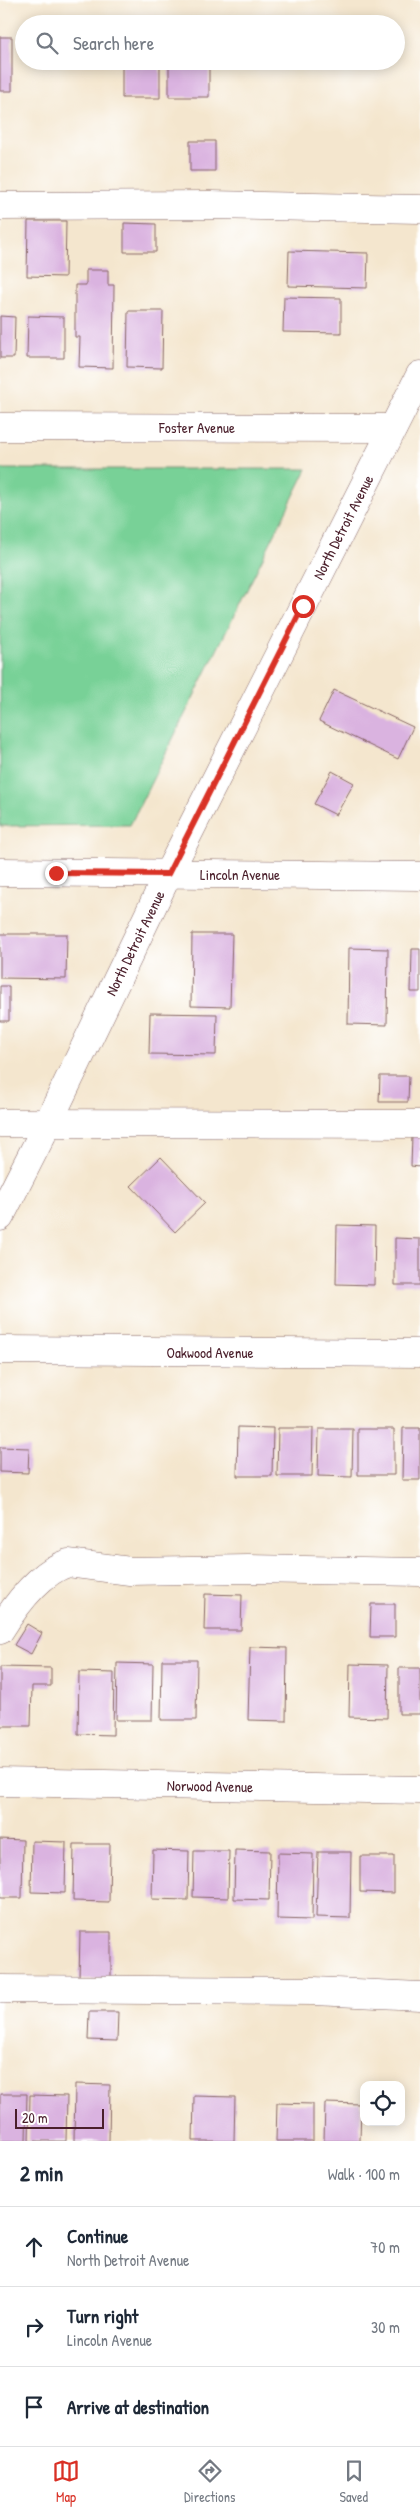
<!DOCTYPE html>
<html lang="en">
<head>
<meta charset="utf-8">
<style>
  :root { --surface:#fff; --page:#f2f2f3; --text:#1f2937; --muted:#747a83; --line:#e0e1e3; --accent:#d93025 }
  body { margin:0; font-family:"Patrick Hand",sans-serif; background:var(--page); color:var(--text) }
  .controls { position:absolute; right:15px; bottom:15px; display:grid; overflow:hidden; border-radius:10px; box-shadow:0 2px 12px #0003 }
  .controls button { width:45px; height:45px; display:grid; place-items:center; padding:0; border:0; border-bottom:1px solid var(--line); background:var(--surface); color:var(--text); font:25px sans-serif }
  .scale { position:absolute; left:15px; bottom:12px; width:89px; box-sizing:border-box; padding-left:5px; border:2px solid #4a1f2b; border-top:0; font-size:14px; line-height:18px; white-space:nowrap; color:#4a1f2b; -webkit-text-stroke:4px #fff; paint-order:stroke }
  .stop { position:absolute; width:15px; height:15px; margin:-11px; border:4px solid #d93025; border-radius:50%; background:#fff }
  .stop.end { background:#d93025; border-color:#fff; box-shadow:0 1px 5px #0008 }
  .list { margin:0; padding:0; list-style:none }
  h2 { display:flex; justify-content:space-between; align-items:center; height:65px; margin:0; padding:0 20px; font-size:21px }
  h2 small { font-size:16px; font-weight:400; color:var(--muted) }
  .list li { display:grid; grid-template-columns:32px 1fr auto; gap:15px; align-items:center; box-sizing:border-box; height:80px; padding:0 20px; border-top:1px solid var(--line) }
  .list b { display:block; font-size:19px; white-space:nowrap }
  .list p { margin:0; font-size:16px; white-space:nowrap; color:var(--muted) }
  .list em { font-size:16px; font-style:normal; color:var(--muted) }
  .icon { flex:none; width:28px; height:28px; fill:none; stroke:currentColor; stroke-width:2; stroke-linecap:round; stroke-linejoin:round }
  .map { position:relative; flex:none; width:420px; height:2141px; overflow:hidden }
  .search { position:absolute; background:var(--surface); box-shadow:0 2px 12px #0003; left:15px; right:15px; top:15px; height:55px; display:flex; align-items:center; gap:12px; box-sizing:border-box; padding:0 18px; border-radius:28px; color:var(--muted); font-size:19px }
  .sheet { height:305px; background:var(--surface) }
  nav { display:flex; justify-content:space-around; align-items:center; box-sizing:border-box; height:70px; border-top:1px solid var(--line); background:var(--surface); font-size:14px; color:var(--muted) }
  nav a { display:grid; justify-items:center; gap:2px }
  nav .on { color:var(--accent) }
  .map>svg:first-child { display:block }
  .green { fill:#78d197; stroke:#617861 }
  .building { fill:#dab3e0 }
  .lines { fill:none; stroke-linecap:round; stroke-linejoin:round }
  .minor-casing { stroke:#866564; stroke-width:29 }
  .major-casing { stroke:#866564; stroke-width:29 }
  .minor { stroke:#fff; stroke-width:28 }
  .major { stroke:#fff; stroke-width:28 }
  .route { stroke:#d93025; stroke-width:6 }
  .labels { text-anchor:middle; dominant-baseline:central; stroke-width:5; stroke-linejoin:round; paint-order:stroke }
  .street-label { font-size:15px; fill:#4a1f2b; stroke:#fff }
</style>
</head>
<body>
<div class="map">
<svg width="420" height="2141" viewBox="0 0 420 2141">
  <rect width="100%" height="100%" fill="#fff"/>
  <filter id="ink" filterUnits="userSpaceOnUse"><feTurbulence type="fractalNoise" baseFrequency=".02" numOctaves="2"/><feDisplacementMap in="SourceGraphic" scale="10" xChannelSelector="R" yChannelSelector="G"/><feConvolveMatrix kernelMatrix="1 2 1 2 8 2 1 2 1" color-interpolation-filters="sRGB"/></filter>
  <filter id="wash" filterUnits="userSpaceOnUse"><feTurbulence type="fractalNoise" baseFrequency=".0096" numOctaves="4" result="noise"/><feDisplacementMap in="SourceGraphic" scale="20" xChannelSelector="R" yChannelSelector="G"/><feGaussianBlur stdDeviation="1.12" result="paint"/><feColorMatrix in="noise" values="0 0 0 0 0 0 0 0 0 0 0 0 0 0 0 0 0 1.4 0 .05"/><feComposite in="paint" operator="in"/></filter>
  <g filter="url(#wash)">
    <rect width="100%" height="100%" fill="#f4e6ce"/>
    <path class="green" d="M0,469h307l-177,356 -130,1z"/>
    <g id="blocks">
      <path class="building" d="M0,37h12v54h-12z
        M122,61h38v37h-38z
        M169,61h40v36h-40z
        M190,141h25v30h-25z
        M28,221h38l-1,56 -38,-1z
        M124,223l32,1v28h-32z
        M289,251l79,2 -1,35 -79,-2z
        M86,270h22v15h6l-1,83 -34,-1 1,-30h-5v-52h11z
        M284,297l57,1v35l-58,-1z
        M128,311h35l-1,57 -35,-1z
        M0,316l15,1 -1,41h-14z
        M28,316l36,1v41h-37z
        M334,690l79,37 -15,32 -79,-38z
        M332,771l22,12 -18,32 -22,-11z
        M0,934h67l-1,45 -66,-1z
        M192,934h40l-2,73 -39,-1z
        M349,948l39,1 -1,76 -39,-1z
        M412,949h8v43h-9z
        M0,986h9v35h-9z
        M150,1013l67,1 -1,41 -67,-1z
        M380,1076h29l-1,26h-29z
        M412,1136h8v31l-9,-1z
        M161,1157l44,46 -30,29 -44,-46z
        M337,1225l38,1 -1,59 -38,-1z
        M395,1238l25,1v46h-25z
        M238,1427l35,1 -1,48h-35z
        M278,1428h35l-1,48h-35z
        M403,1428h17v52h-18z
        M319,1429h34l-1,48 -34,-1z
        M358,1429h36v46h-36z
        M0,1447l29,1 -1,25 -28,-1z
        M205,1594l37,1 -1,35h-37z
        M371,1604h24v33h-25z
        M27,1624l15,9 -11,21 -17,-9z
        M250,1647l37,1 -1,73 -38,-1z
        M162,1660h35l-1,60h-35z
        M117,1663l36,1 -1,56h-36z
        M350,1664l38,1 -1,53 -38,-1z
        M0,1667l51,1v18h-19l-1,40h-31z
        M399,1668h21v46h-21z
        M79,1672l35,1 -1,62 -35,-1z
        M0,1839l23,1 -1,58h-22z
        M32,1841l34,1 -1,51 -34,-1z
        M74,1844h36l-1,58 -36,-1z
        M153,1850l36,1 -1,49 -36,-1z
        M235,1850l35,1 -1,49 -35,-1z
        M194,1851h35l-1,47 -35,-1z
        M318,1852h33l-1,66 -34,-1z
        M278,1853l35,1 -1,66 -35,-1z
        M360,1856h34v37l-34,-1z
        M80,1932h31v47h-32z
        M89,2012h29l-1,29 -29,-1z
        M75,2084l35,1 -1,56h-35z
        M0,2094h27l-1,47h-26z
        M30,2095l37,1 -1,45h-37z
        M194,2096l41,1 -1,44h-41z
        M277,2103l36,1v37h-37z
        M325,2103l36,1 -1,37h-36z"/>
    </g>
  </g>
  <g filter="url(#ink)">
    <use href="#blocks" fill-opacity="0" stroke="#866564" stroke-width="1"/>
    <g class="lines">
      <g class="minor-casing">
        <path id="minor" d="M0,206l210,-1 210,4
          M0,427l393,1
          M0,872l420,4
          M0,1123l420,1
          M0,1350l420,3
          M0,1630c15,-24 40,-58 68,-67l62,8 118,-2 172,3
          M0,1782l420,8
          M0,1989l314,2 106,5"/>
      </g>
      <g class="major-casing">
        <path id="major" d="M0,1217l48,-94 120,-249 252,-499"/>
      </g>
      <use href="#minor" class="minor"/>
      <use href="#major" class="major"/>
    </g>
  </g>
  <g class="lines" filter="url(#ink)">
    <path class="route" d="M56,873l112,1 135,-268"/>
  </g>
  <g class="labels">
    <g class="street-label">
      <text x="197" y="427">Foster Avenue</text>
      <text transform="translate(343 527) rotate(-63)">North Detroit Avenue</text>
      <text x="240" y="874">Lincoln Avenue</text>
      <text transform="translate(135 943) rotate(-64)">North Detroit Avenue</text>
      <text x="210" y="1352">Oakwood Avenue</text>
      <text transform="translate(210 1786) rotate(1)">Norwood Avenue</text>
    </g>
  </g>
</svg>
<div class="controls">
<button><svg class="icon" aria-label="locate" viewBox="0 0 24 24"><circle cx="12" cy="12" r="6"/><path d="M12 2v4M12 18v4M2 12h4M18 12h4"/></svg></button>
</div>
<div class="scale">20 m</div>
<div class="stop" style="left:303px;top:606px"></div>
<div class="stop end" style="left:56px;top:873px"></div>
<div class="search"><svg class="icon" aria-label="search" viewBox="0 0 24 24"><circle cx="10" cy="10" r="6"/><path d="M15 15l6 6"/></svg>Search here</div>
</div>
<section class="sheet">
<h2>2 min<small>Walk · 100 m</small></h2>
<ul class="list">
<li><svg class="icon" aria-label="ahead" viewBox="0 0 24 24"><path d="M12 20V5M6 11l6-6 6 6"/></svg><div><b>Continue</b><p>North Detroit Avenue</p></div><em>70 m</em></li>
<li><svg class="icon" aria-label="right" viewBox="0 0 24 24"><path d="M7 20v-9h11M14 6l5 5-5 5"/></svg><div><b>Turn right</b><p>Lincoln Avenue</p></div><em>30 m</em></li>
<li><svg class="icon" aria-label="arrive" viewBox="0 0 24 24"><path d="M6 21V4h12l-3 4 3 4H6"/></svg><div><b>Arrive at destination</b></div></li>
</ul>
</section>
<nav>
<a class="on"><svg class="icon" aria-label="map" viewBox="0 0 24 24"><path d="M3 6l6-2 6 2 6-2v14l-6 2-6-2-6 2zM9 4v14M15 6v14"/></svg>Map</a>
<a><svg class="icon" aria-label="directions" viewBox="0 0 24 24"><path d="M12 3l9 9-9 9-9-9zM9 14v-3h6M13 9l2 2-2 2"/></svg>Directions</a>
<a><svg class="icon" aria-label="saved" viewBox="0 0 24 24"><path d="M7 4h10v16l-5-4-5 4z"/></svg>Saved</a>
</nav>
</body>
</html>
